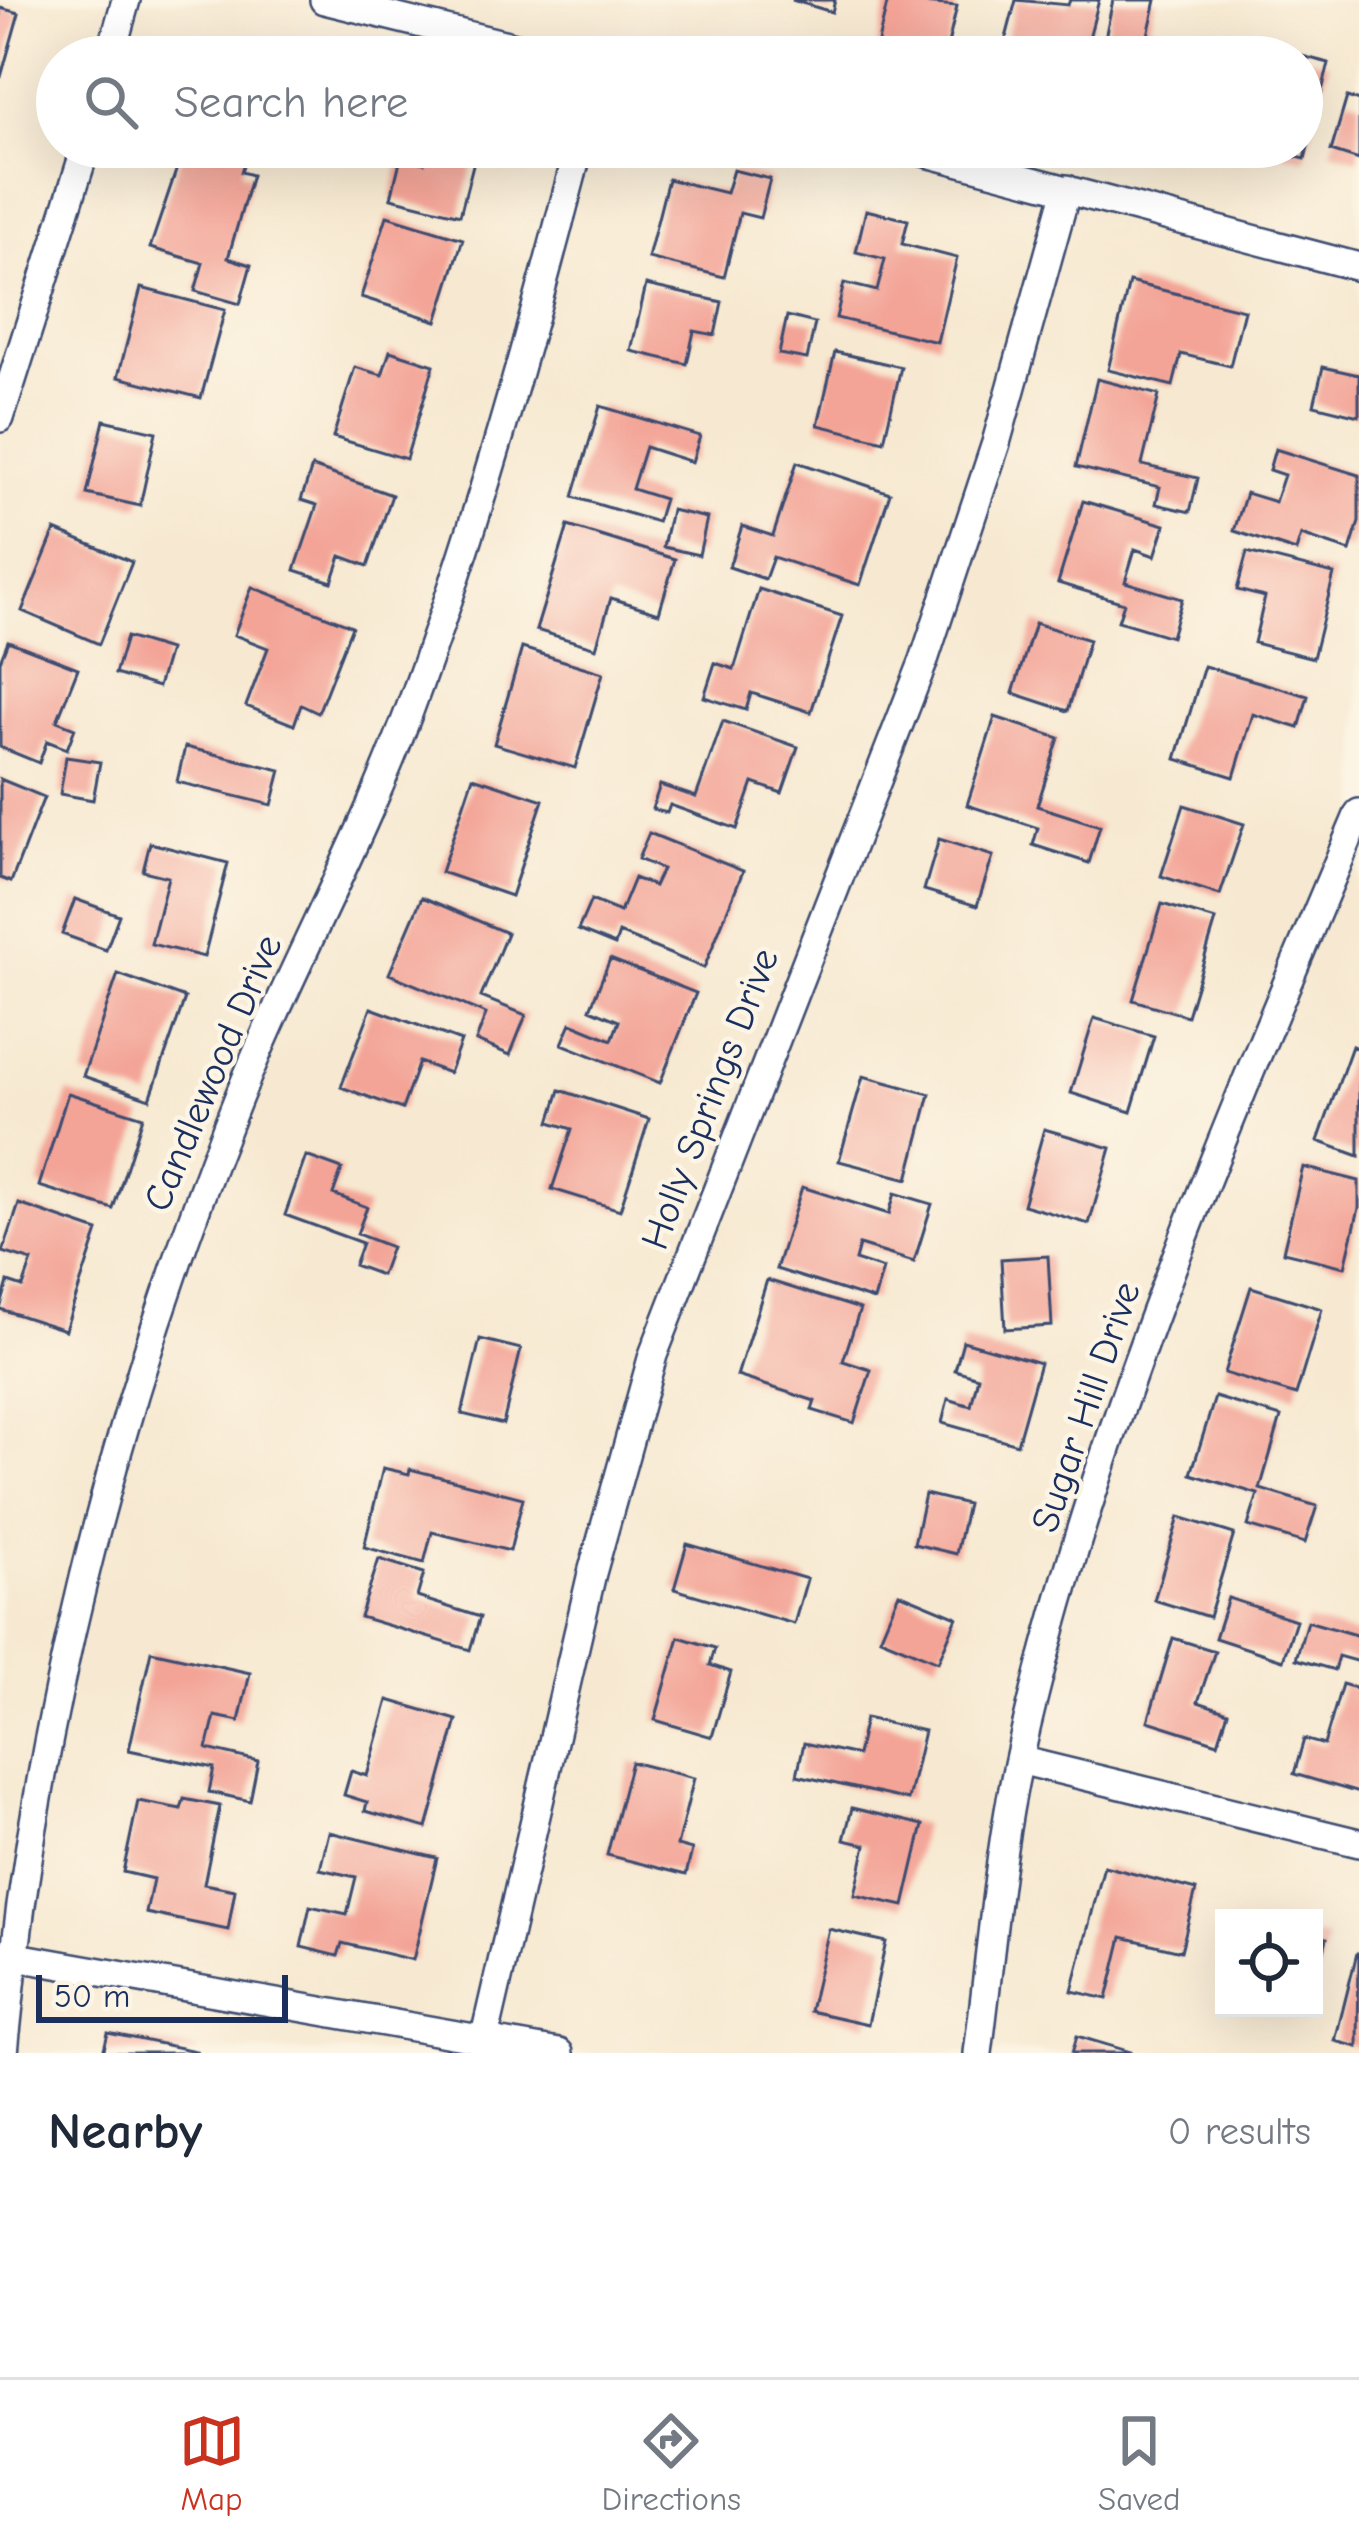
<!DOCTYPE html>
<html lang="en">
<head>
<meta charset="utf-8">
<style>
  :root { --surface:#fff; --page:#f6f6f7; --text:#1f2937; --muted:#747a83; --line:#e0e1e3; --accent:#c8321e }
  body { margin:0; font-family:"Comic Neue",sans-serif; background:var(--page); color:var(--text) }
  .controls { position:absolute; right:36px; bottom:36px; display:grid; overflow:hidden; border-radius:0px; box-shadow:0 12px 48px #0002 }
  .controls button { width:108px; height:108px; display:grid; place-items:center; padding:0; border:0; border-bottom:3px solid var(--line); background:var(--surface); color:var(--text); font:60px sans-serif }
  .scale { position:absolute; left:36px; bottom:30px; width:252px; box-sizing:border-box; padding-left:12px; border:6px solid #1b2f5e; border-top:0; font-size:33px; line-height:42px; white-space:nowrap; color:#1b2f5e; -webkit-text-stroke:9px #fcf5e5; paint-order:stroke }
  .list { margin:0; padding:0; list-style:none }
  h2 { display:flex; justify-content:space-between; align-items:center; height:156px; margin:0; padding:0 48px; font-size:51px }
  h2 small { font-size:39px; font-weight:400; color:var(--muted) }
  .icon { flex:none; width:66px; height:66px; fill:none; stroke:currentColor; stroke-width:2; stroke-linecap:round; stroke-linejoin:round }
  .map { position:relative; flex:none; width:1359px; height:2053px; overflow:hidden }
  .search { position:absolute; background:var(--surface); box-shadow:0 12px 48px #0002; left:36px; right:36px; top:36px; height:132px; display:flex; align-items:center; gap:30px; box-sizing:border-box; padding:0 42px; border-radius:66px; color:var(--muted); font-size:45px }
  .sheet { height:324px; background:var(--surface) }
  nav { display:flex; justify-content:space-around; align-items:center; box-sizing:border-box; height:168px; border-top:3px solid var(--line); background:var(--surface); font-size:33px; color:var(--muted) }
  nav a { display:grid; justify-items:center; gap:6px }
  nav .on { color:var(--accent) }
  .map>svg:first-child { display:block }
  .building { fill:#f3a497 }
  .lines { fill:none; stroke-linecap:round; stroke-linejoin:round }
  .minor-casing { stroke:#3c4b6f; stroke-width:32 }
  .minor { stroke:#fff; stroke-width:27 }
  .labels { text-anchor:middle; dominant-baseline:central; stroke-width:9; stroke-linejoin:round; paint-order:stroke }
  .street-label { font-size:39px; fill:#1b2f5e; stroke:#fcf5e5 }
</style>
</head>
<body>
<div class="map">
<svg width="1359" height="2053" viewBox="0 0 1359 2053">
  <rect width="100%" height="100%" fill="#fcf5e5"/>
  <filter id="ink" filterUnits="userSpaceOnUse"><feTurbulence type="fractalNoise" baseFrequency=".00833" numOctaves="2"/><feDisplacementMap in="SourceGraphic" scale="24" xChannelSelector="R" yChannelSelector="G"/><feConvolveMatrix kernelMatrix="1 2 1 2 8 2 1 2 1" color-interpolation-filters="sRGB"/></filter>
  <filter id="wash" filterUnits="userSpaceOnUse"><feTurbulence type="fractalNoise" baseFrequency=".004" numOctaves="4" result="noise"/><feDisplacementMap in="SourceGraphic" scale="48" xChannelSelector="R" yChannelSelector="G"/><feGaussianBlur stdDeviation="2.7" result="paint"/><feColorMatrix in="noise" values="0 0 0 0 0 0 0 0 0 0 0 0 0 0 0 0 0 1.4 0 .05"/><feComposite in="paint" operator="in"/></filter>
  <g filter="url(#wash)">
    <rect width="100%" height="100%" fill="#f7e9d1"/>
    <g id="blocks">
      <path class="building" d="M792,0h43l-3,12z
        M888,0l69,6 -12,51 -68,-11z
        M1016,0l52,5 2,-5h29l-15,57h-83z
        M1113,0h43l-10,44 47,13h-92z
        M0,8l19,5 -18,64h-1z
        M1302,56l27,7 -24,96 -42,-10 39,-2z
        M1347,97l12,4v59l-28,-9z
        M184,147h65l-8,25 11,3 -24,83 23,7 -11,39 -45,-13 8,-28 -53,-15z
        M428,147l48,6 -16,62 -69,-17 10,-41 23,6z
        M733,170l37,9 -10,39 -20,-5 -16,64 -76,-19 20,-79 58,14z
        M866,210l42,10 -6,24 55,14 -20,84 -101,-24 8,-35 33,8 8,-32 -29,-7z
        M387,216l76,23 -26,82 -76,-24z
        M1129,282l115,28 -14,56 -49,-12 -8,32 -65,-16z
        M646,285l76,17 -7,33 -21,-4 -7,33 -56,-13z
        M141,288l84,22 -24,88 -83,-21z
        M787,316l28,7 -8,36 -28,-5z
        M390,351l44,14 -28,94 -73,-22 22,-70 27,8z
        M835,352l66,15 -17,74 -66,-16z
        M1323,367l36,8v41l-45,-11z
        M1097,379l62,16 -17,70 56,13 -8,34 -34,-8 4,-17 -84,-20z
        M600,406l100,30 -8,26 -47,-15 -13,42 32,10 -7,23 -84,-25z
        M104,420l52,12 -16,74 -53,-12z
        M1275,449l84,26v47l-9,29 -49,-16 -5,16 -62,-20 12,-38 29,9 9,-27 -15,-5z
        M797,462l93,31 -30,92 -87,-28 -8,22 -36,-12 13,-41 31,10z
        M312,467l80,28 -24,71 -27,-10 -9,26 -37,-12 22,-65 -16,-5z
        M1083,501l82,24 -10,31 -20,-7 -10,33 57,17 -11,38 -53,-16 6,-18 -66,-20z
        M671,510l36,8 -8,37 -36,-8z
        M568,526l107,33 -16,54 -48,-15 -15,50 -60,-18z
        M55,530l77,32 -33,82 -77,-33z
        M1247,552l87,22 -21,84 -59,-15 11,-46 -28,-7z
        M252,587l100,39 -34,87 -17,-8 -7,20 -48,-19 22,-58 -34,-13z
        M759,589l83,27 -31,96 -60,-19 -5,17 -42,-13 11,-34 19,6z
        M1035,623l54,17 -21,71 -55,-18z
        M126,637l43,13 -11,37 -43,-13z
        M8,641l70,27 -21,53 18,7 -8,21 -20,-8 -8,22 -39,-16v-86z
        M522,648l81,25 -28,95 -81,-24z
        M1204,666l104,30 -9,32 -46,-14 -19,63 -58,-18z
        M995,717l64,21 -22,68 63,20 -11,37 -56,-18 5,-17 -71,-23z
        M723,721l75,26 -16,46 -29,-10 -16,46 -67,-24 -3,8 -15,-4 8,-24 36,12z
        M185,747l96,23 -9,35 -95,-23z
        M66,757l34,5 -7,38 -33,-6z
        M473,777l70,23 -32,96 -70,-24z
        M0,779l44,18 -33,85 -11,-4z
        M1184,805l60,19 -24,71 -59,-19z
        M649,833l94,38 -39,97 -85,-35 -4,12 -37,-15 13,-30 29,12 14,-34 20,8 8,-17 -24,-10z
        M939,839l54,17 -16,50 -53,-16z
        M150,843l78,20 -24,94 -53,-13 17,-67 -25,-6z
        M422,897l85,36 -26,64 45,18 -16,40 -34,-14 10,-27 -97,-40z
        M75,899l44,16 -13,35 -44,-16z
        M1162,904l54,16 -29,96 -54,-16z
        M610,959l86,34 -36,90 -98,-39 9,-21 41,17 7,-19 -29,-12z
        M118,974l67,24 -35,101 -67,-23z
        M371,1008l90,33 -12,32 -30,-11 -17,47 -61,-22z
        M1094,1018l60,18 -23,76 -60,-19z
        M1352,1046l7,3v107l-41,-15z
        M863,1076l67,18 -22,85 -69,-18z
        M560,1090l89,29 -29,91 -68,-21 20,-60 -22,-7z
        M68,1093l75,24 -30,92 -74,-23z
        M1044,1129l67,19 -22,76 -66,-19z
        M306,1156l36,13 -9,25 34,13 -10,27 34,13 -10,28 -27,-10 8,-22 -77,-28z
        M1303,1167l56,14v27l-14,59 -62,-15z
        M802,1187l87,27 6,-21 37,11 -18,58 -55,-17 -4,15 28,9 -9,31 -98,-31z
        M19,1204l79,27 -33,99 -65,-21 8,-27 15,5 9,-26 -29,-9z
        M1048,1256l4,70 -47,3 -4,-70z
        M767,1280l93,29 -17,52 28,9 -17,53 -42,-13 3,-9 -78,-25z
        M1251,1287l71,22 -26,86 -72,-22z
        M480,1339l41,10 -18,75 -41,-10z
        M963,1341l77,22 -23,81 -75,-21 6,-24 23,7 7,-29 -23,-7z
        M1215,1397l66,20 -21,72 57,17 -12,37 -57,-17 10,-32 -67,-20z
        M383,1468l26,6 1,-5 113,29 -13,53 -78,-19 -8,31 -60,-16z
        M925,1494l42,10 -11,50 -42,-10z
        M1179,1517l55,17 -25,83 -55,-17z
        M687,1544l120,35 -13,45 -120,-35z
        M379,1559l45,14 -7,24 63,20 -10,33 -110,-33z
        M899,1593l58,24 -19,45 -58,-24z
        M1228,1598l68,22 -13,40 -68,-22z
        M1307,1621l52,15v26l-21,-6 -4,14 -38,-11z
        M679,1637l36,11 -5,17 21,7 -19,65 -57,-17z
        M1173,1638l42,13 -17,51 30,10 -10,31 -70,-22z
        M151,1651l99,22 -11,48 -24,-5 -8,33 51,12 -8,40 -41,-9 5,-24 -85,-18z
        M1342,1684l17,5v104l-65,-19 10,-35 20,6z
        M388,1700l69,20 -30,108 -62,-17 2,-9 -23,-7 7,-24 16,5z
        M865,1718l59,13 -16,69 -111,-25 7,-32 53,12z
        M631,1762l63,16 -17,68 15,4 -6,25 -79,-20z
        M184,1799l36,7 -16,78 31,6 -7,40 -82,-17 7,-34 -30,-7 15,-71 43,8z
        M852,1808l71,17 -19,81 -49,-11 11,-50 -22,-5z
        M329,1832l108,26 -24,102 -71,-17 -4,13 -37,-9 9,-41 37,8 9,-37 -36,-8z
        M1104,1866l92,24 -15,61 -59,-14 -15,62 -35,-8z
        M829,1929l57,13 -18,82 -58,-13z
        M1314,1935l13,3 -11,46h-2z
        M1357,1953h2l-1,94 -23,-6z
        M108,2033l88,18 -1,2h-92z
        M1077,2036l54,16v1h-59z"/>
    </g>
  </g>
  <g filter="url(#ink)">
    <use href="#blocks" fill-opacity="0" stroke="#3c4b6f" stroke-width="3"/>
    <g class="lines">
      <g class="minor-casing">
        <path id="minor" d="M324,0l232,57
          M110,57l16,-57
          M904,147l455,120
          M0,418l86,-271
          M1019,1760l340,83
          M0,1954l559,99
          M4,2053c29,-319 109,-637 226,-934 53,-137 127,-267 178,-405 69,-186 121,-375 171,-567
          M481,2053l111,-480 61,-218 271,-695 72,-217 71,-254
          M978,2053c13,-99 20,-201 42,-298 71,-319 212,-641 339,-942"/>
      </g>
      <use href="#minor" class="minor"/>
    </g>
  </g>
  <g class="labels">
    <g class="street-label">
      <text transform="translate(213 1073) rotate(-67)">Candlewood Drive</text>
      <text transform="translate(710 1099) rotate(-69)">Holly Springs Drive</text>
      <text transform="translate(1086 1407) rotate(-71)">Sugar Hill Drive</text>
    </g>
  </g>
</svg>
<div class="controls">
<button><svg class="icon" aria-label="locate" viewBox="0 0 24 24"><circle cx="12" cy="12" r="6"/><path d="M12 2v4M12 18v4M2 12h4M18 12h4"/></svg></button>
</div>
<div class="scale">50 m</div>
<div class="search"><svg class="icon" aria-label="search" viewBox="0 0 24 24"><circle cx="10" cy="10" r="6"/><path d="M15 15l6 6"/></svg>Search here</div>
</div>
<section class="sheet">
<h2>Nearby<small>0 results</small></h2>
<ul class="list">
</ul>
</section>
<nav>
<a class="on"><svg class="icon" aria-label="map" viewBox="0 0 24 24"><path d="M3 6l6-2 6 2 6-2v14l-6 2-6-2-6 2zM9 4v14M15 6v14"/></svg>Map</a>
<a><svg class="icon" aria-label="directions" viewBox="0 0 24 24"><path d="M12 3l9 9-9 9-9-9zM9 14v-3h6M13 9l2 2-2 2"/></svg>Directions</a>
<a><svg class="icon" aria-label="saved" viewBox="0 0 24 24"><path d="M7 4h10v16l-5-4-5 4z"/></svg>Saved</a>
</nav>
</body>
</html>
